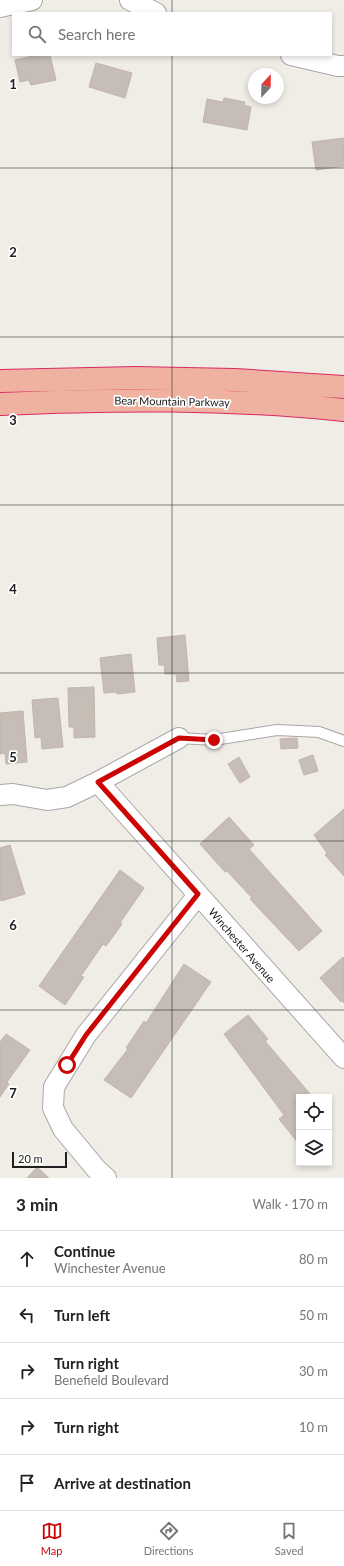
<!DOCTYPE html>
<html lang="en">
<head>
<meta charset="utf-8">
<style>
  :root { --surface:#fff; --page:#f2f2f2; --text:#222; --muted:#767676; --line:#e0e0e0; --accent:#cb0504 }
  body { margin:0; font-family:Lato,sans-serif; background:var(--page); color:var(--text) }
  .controls { position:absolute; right:12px; bottom:12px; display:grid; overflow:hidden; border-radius:0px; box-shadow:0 2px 6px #0003 }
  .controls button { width:36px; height:36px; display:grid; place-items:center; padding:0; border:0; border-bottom:1px solid var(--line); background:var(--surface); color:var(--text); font:20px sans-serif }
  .compass { position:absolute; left:248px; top:68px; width:36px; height:36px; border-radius:50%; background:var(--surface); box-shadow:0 2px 6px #0003; rotate:22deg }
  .scale { position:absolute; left:12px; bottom:10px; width:55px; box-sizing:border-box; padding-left:4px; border:2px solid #202020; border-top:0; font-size:11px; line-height:14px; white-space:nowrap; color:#202020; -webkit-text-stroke:3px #fff; paint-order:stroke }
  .stop { position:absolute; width:12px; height:12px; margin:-9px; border:3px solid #cb0504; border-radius:50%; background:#fff }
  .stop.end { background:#cb0504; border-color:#fff; box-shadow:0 1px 4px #0008 }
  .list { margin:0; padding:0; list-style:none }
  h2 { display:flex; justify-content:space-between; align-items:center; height:52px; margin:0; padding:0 16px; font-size:17px }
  h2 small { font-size:13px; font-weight:400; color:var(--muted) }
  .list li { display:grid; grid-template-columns:26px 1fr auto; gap:12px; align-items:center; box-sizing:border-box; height:56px; padding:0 16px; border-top:1px solid var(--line) }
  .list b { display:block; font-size:15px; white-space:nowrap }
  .list p { margin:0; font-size:13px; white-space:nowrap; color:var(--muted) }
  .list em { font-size:13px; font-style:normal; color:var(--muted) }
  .icon { flex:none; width:22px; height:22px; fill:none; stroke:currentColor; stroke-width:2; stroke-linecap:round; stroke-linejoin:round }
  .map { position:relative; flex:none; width:344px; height:1178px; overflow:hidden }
  .search { position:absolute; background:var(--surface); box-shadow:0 2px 6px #0003; left:12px; right:12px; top:12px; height:44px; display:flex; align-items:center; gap:10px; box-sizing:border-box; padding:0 14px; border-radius:0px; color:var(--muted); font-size:15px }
  .sheet { height:332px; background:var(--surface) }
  nav { display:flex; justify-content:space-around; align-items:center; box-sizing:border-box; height:56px; border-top:1px solid var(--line); background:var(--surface); font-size:11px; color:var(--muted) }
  nav a { display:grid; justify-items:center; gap:2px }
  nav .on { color:var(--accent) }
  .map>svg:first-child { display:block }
  .building { fill:#c5bdb6; stroke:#c2b4a9 }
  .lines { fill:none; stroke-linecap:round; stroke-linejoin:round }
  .service-casing { stroke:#a7a7a7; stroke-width:12 }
  .minor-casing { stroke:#a7a7a7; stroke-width:22 }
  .trunk-casing { stroke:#d82964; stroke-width:24 }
  .service { stroke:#fff; stroke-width:10 }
  .minor { stroke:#fff; stroke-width:20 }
  .trunk { stroke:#f0b2a0; stroke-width:22 }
  .route { stroke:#cb0504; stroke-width:5 }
  .grid { fill:none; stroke:#202020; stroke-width:1; stroke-opacity:0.55 }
  .labels { text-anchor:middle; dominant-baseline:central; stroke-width:3.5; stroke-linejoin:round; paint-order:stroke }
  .street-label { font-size:11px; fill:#202020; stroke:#fff }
  .grid-label { font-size:13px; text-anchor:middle; font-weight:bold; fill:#202020; stroke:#fff; stroke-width:3.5; stroke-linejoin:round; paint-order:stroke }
</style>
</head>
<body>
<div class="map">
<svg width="344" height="1178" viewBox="0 0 344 1178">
  <rect width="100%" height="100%" fill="#f0ede6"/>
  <path class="building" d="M36,55h14l6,25 -25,5 -2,-5 -9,2 -5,-22z
    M96,63l36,10 -7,25 -36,-11z
    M224,98l21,4 -1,3 7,2 -4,23 -44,-8 4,-23 16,3z
    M344,138v28l-28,4 -4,-28z
    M185,635l4,46 -12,1 -1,-8h-11l-1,-9h-5l-2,-27z
    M131,654l4,38 -18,2v-2l-13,1 -4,-35z
    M94,687l1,50 -21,1v-11h-5l-1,-39z
    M58,698l5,49 -21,2 -1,-12 -6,1 -3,-38z
    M23,711l4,51 -21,2 -1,-11 -5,1v-41z
    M297,738l1,10 -17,1 -1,-10z
    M313,755l5,16 -14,4 -5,-15z
    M239,757l11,20 -10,6 -12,-19z
    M344,809v67l-19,-21 2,-2 -13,-18z
    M229,817l25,28 -5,4 73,82 -23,20 -49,-52 2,-1 -25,-27 -2,1 -25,-28z
    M10,845l15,49 -24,7 -1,-5v-48z
    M120,870l24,18 -24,35 2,1 -16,22 -3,-2 -22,32 3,1 -19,28 -26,-19z
    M343,957l1,1v45l-2,-2 -1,1 -21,-24z
    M184,964l27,18 -80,116 -27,-18 24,-31 -2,-1 18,-27 2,2z
    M248,1015l20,24 -3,2 46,54 -2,2h-10v47l-20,-25 5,-4 -60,-81z
    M6,1034l24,16 -23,32 2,2 -9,13v-55z
    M37,1167l12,11h-22z"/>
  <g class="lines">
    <g class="service-casing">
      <path id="service" d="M179,738l35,2 63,-10 42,2 25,9"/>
    </g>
    <g class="minor-casing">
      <path id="minor" d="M130,0l26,13
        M0,7l32,-7
        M291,55l47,11h6
        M98,782l246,276
        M0,795l13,-1 34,6 20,-3 31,-15 81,-44
        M106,1178l-9,-8 -34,-41 -10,-21 1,-21 32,-52 112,-140"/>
    </g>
    <g class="trunk-casing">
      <path id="trunk" d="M0,381l136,-3 99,2 109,7
        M0,404c115,-5 230,-6 344,6"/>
    </g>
    <use href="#service" class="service"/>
    <use href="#minor" class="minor"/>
    <use href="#trunk" class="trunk"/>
  </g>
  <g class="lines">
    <path class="route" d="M67,1065l19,-30 112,-141 -100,-112 81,-44 35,2"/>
  </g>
  <path class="grid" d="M172,0v13M172,55v1123M0,168h344M0,337h344M0,505h344M0,673h344M0,841h344M0,1010h344"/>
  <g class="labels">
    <g class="street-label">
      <text transform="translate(172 401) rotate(1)">Bear Mountain Parkway</text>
      <text transform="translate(242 945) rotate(49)">Winchester Avenue</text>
    </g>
  </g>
  <g class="grid-label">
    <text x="13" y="89">1</text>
    <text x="13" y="257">2</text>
    <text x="13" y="425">3</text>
    <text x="13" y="594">4</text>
    <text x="13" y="762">5</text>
    <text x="13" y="930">6</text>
    <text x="13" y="1098">7</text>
  </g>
</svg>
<div class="controls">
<button><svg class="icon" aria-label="locate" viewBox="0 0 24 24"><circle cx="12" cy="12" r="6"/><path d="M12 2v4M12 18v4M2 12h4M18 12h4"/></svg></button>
<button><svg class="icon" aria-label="layers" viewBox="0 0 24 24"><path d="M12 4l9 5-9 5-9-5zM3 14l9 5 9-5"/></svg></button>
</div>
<svg class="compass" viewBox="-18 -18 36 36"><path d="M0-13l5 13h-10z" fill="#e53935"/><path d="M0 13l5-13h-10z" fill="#767676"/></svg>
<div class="scale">20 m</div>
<div class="stop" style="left:67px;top:1065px"></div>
<div class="stop end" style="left:214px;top:740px"></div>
<div class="search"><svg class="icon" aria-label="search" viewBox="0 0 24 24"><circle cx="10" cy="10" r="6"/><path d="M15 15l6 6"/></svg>Search here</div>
</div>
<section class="sheet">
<h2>3 min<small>Walk · 170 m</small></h2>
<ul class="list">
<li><svg class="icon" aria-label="ahead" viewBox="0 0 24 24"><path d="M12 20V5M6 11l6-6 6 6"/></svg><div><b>Continue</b><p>Winchester Avenue</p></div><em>80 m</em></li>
<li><svg class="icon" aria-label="left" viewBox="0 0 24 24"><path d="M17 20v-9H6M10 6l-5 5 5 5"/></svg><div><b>Turn left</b></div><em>50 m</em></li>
<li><svg class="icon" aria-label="right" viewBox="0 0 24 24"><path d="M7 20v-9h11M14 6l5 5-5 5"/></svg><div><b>Turn right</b><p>Benefield Boulevard</p></div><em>30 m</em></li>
<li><svg class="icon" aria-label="right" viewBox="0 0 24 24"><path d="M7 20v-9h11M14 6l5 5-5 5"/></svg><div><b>Turn right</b></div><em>10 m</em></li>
<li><svg class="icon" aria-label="arrive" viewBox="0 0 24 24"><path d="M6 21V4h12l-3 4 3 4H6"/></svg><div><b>Arrive at destination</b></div></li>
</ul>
</section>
<nav>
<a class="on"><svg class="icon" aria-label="map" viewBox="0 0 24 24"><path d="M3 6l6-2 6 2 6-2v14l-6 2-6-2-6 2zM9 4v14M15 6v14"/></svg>Map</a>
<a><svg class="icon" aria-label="directions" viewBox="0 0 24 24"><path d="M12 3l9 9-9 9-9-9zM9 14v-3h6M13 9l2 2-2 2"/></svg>Directions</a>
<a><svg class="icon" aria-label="saved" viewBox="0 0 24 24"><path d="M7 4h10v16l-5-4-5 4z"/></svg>Saved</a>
</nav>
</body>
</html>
